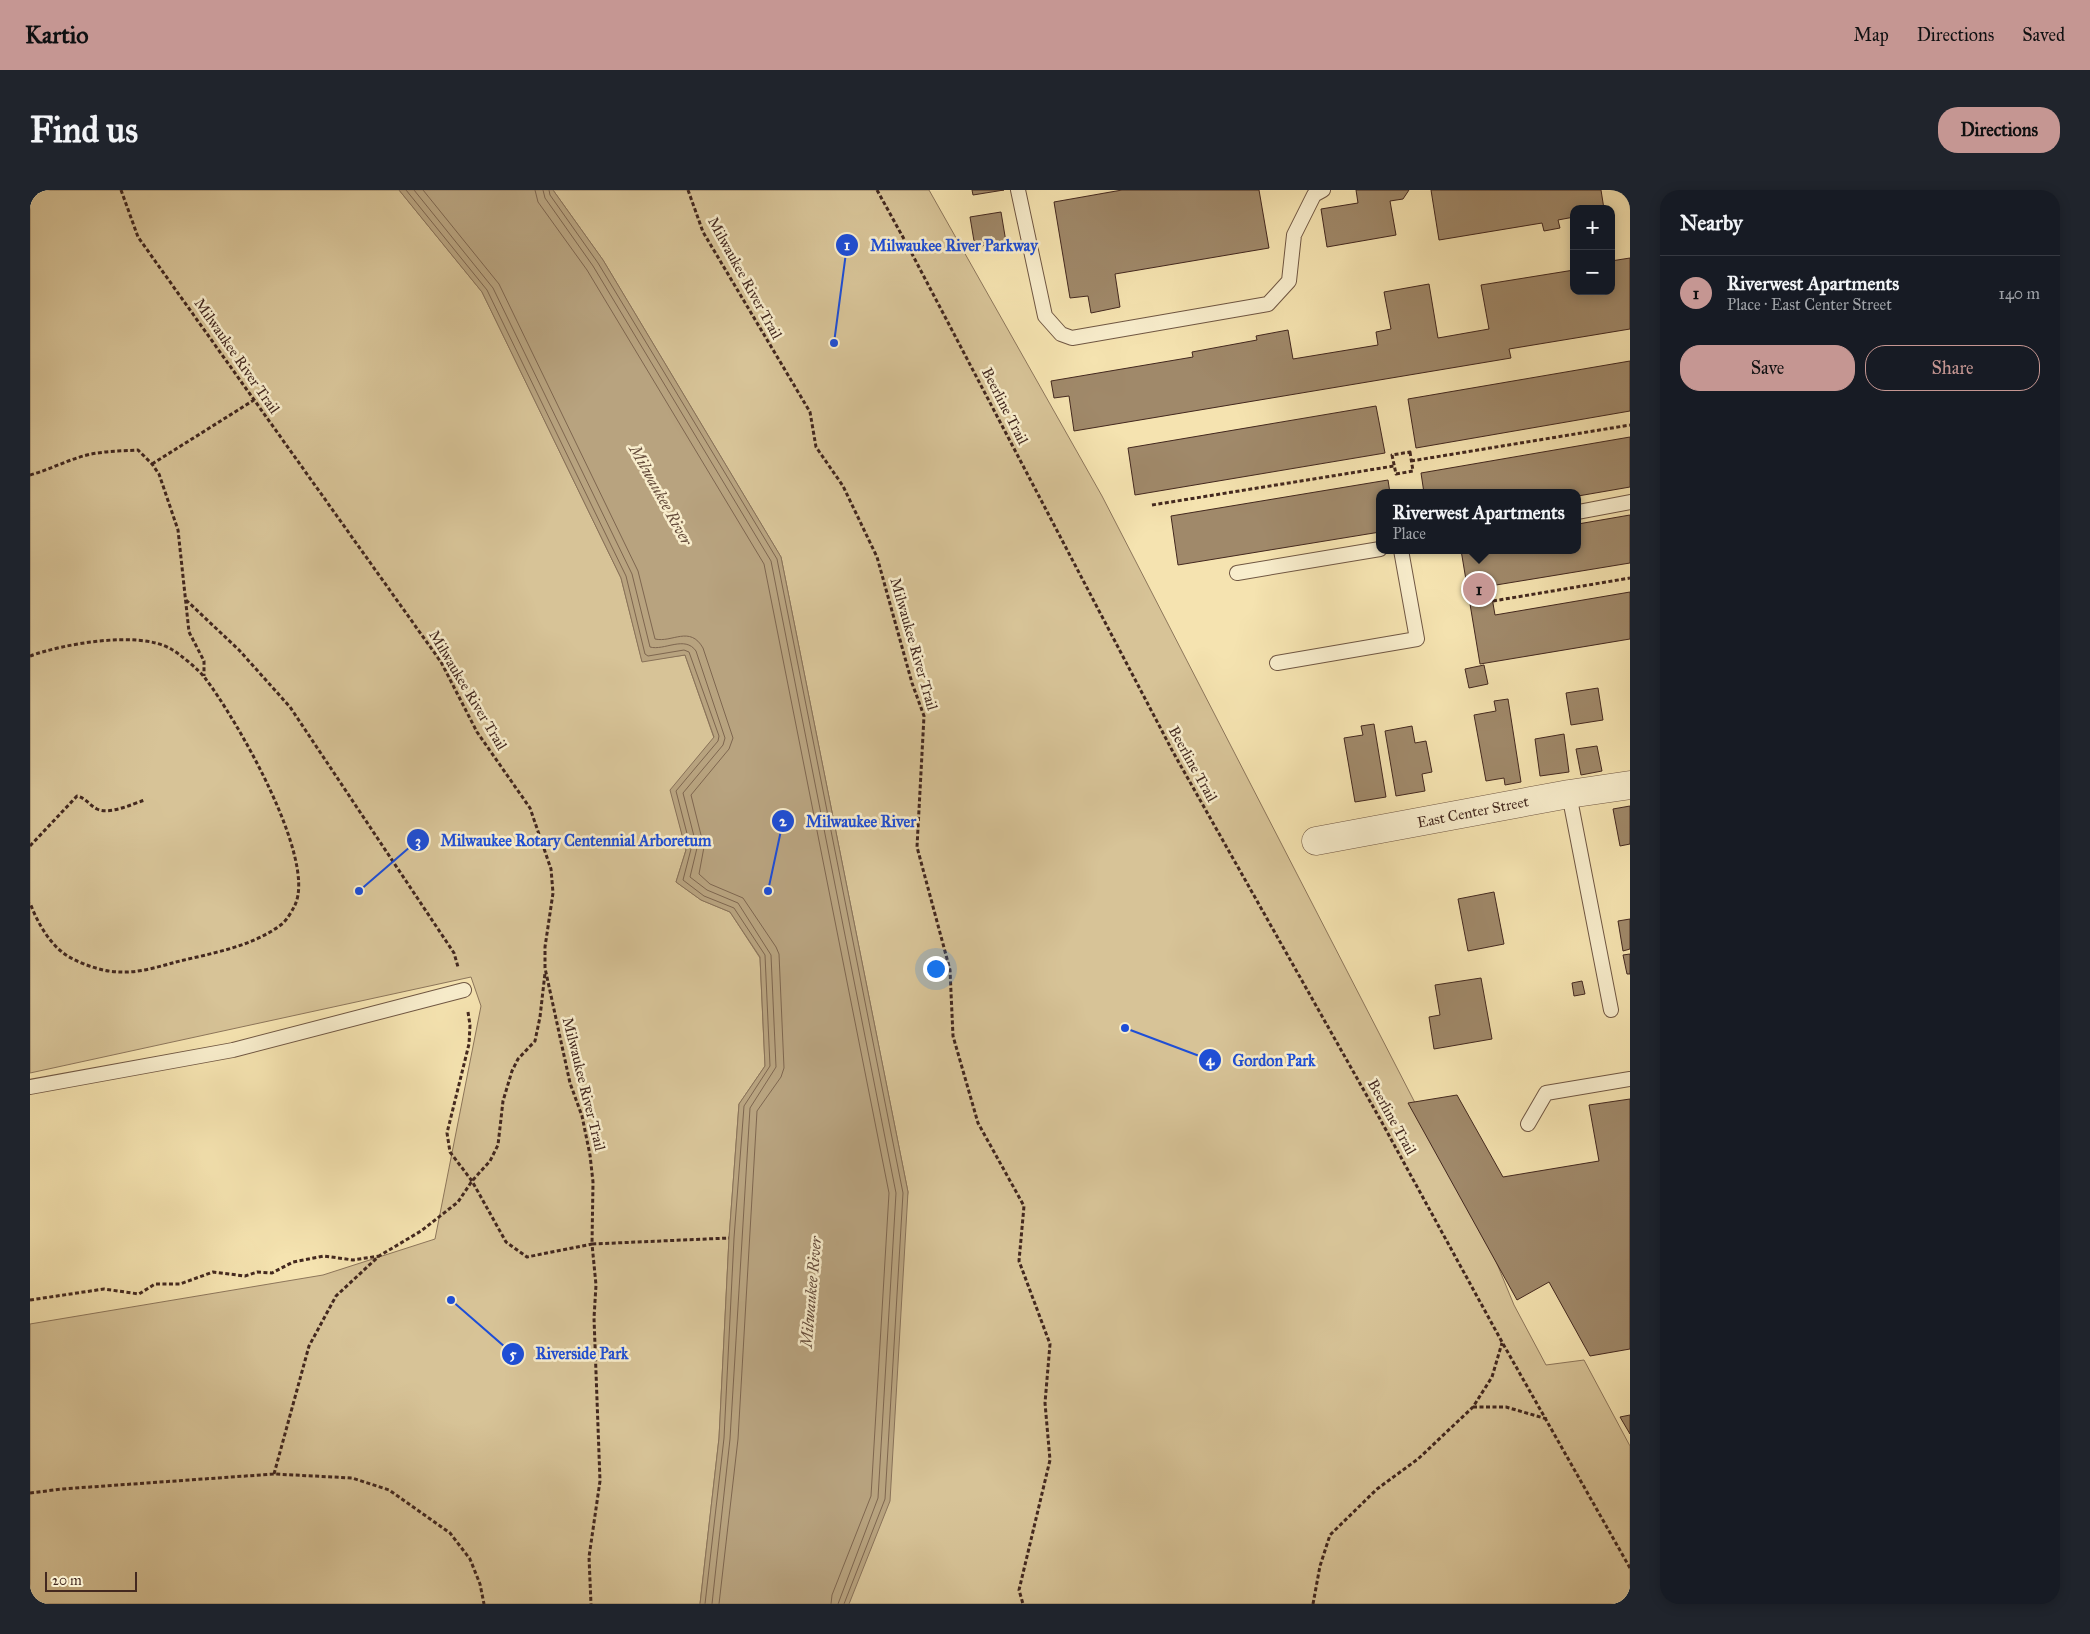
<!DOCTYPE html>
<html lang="en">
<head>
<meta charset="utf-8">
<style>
  :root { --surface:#171b24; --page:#20242c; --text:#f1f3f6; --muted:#9ea1a6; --line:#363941; --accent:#c59692 }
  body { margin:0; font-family:"IM FELL Great Primer",serif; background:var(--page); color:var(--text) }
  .controls { position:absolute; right:15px; top:15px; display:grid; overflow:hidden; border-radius:10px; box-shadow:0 2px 12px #0003 }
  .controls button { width:45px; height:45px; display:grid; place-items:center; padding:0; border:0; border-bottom:1px solid var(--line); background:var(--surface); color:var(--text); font:25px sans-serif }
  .scale { position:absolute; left:15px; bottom:12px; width:92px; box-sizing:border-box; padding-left:5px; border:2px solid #43281f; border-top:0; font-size:14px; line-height:18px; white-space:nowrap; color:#43281f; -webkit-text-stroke:4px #f8edcc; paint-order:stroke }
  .you { position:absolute; left:905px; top:778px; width:18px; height:18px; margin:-12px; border:4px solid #fff; border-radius:50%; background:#1a73e8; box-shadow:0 0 0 8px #1a73e833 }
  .badge { display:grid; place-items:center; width:32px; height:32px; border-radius:50%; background:var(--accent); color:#111; font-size:16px; font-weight:700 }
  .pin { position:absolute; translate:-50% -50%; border:2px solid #fff; box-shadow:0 1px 5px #0006 }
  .popup { position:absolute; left:1346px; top:299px; width:205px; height:65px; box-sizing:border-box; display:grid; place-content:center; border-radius:10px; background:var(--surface); filter:drop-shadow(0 1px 4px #0005); font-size:16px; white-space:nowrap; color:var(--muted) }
  .popup b { font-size:19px; color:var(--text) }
  .popup::after { content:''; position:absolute; left:50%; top:100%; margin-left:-10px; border:10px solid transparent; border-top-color:var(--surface) }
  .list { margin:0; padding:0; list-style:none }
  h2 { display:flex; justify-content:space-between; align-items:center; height:65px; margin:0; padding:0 20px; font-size:21px }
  h2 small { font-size:16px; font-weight:400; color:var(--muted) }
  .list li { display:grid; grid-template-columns:32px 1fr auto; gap:15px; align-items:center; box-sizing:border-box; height:75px; padding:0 20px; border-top:1px solid var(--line) }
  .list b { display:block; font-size:19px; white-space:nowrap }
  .list p { margin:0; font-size:16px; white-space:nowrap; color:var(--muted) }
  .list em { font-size:16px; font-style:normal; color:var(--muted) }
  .actions { display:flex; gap:10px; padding:15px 20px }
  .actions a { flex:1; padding:11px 0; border:1px solid var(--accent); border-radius:20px; text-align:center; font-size:18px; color:var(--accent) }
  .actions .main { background:var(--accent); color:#111 }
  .map { position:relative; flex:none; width:1600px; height:1414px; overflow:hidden; border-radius:20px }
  header { display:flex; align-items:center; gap:30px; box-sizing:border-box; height:70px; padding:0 25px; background:var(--accent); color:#111 }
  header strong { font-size:24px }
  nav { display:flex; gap:28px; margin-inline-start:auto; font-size:18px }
  .intro { display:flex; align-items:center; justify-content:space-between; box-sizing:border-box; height:120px; padding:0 30px }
  h1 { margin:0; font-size:35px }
  .button { padding:12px 22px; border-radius:20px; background:var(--accent); color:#111; font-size:18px; font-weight:700 }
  main { display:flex; gap:30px; padding:0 30px }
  aside { flex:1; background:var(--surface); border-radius:20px; box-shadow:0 2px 12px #0003 }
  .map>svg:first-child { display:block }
  .green { fill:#d7c397; stroke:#8d765b }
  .water { fill:#b8a37f; stroke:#897259 }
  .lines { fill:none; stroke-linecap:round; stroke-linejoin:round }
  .shore { stroke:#7e664f; stroke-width:1 }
  .building { fill:#a0896a; stroke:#43281f }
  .service-casing { stroke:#705743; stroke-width:16 }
  .minor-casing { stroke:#705743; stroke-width:29 }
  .path { stroke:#43281f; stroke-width:3; stroke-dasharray:4 2.5; stroke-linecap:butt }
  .service { stroke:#f8edcc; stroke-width:14 }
  .minor { stroke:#f8edcc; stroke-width:28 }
  .labels { text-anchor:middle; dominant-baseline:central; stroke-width:5; stroke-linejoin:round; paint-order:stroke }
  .street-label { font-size:15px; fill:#43281f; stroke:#f8edcc }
  .water-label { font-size:16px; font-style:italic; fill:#664d3c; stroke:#f8edcc }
  .leader { fill:none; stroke:#1d4ed8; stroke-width:2 }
  .callout-dot { fill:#1d4ed8; stroke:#f8edcc; stroke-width:2 }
  .mark-label { font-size:15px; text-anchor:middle; font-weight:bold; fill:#fff }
  .callout-label { font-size:16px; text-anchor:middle; font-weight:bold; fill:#1d4ed8; stroke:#f8edcc; stroke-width:5; stroke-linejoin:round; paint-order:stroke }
</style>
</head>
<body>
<header>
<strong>Kartio</strong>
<nav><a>Map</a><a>Directions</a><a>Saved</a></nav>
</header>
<div class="intro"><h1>Find us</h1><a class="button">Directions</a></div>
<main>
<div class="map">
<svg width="1600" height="1414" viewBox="0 0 1600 1414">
  <rect width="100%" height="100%" fill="#f5e3b0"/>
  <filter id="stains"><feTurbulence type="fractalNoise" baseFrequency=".004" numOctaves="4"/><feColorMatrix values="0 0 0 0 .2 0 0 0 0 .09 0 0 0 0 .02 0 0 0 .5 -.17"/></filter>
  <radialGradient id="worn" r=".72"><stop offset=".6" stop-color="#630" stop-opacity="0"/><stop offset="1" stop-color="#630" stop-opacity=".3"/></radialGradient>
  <path class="green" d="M0,0h369l83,102 139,286 21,83 43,-6 29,83 -43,52 15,60 -10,32 25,18 29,12 30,46 5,108 -26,38 -10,134 -10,200 -19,166h-670v-280l293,-49 112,-36 46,-233 -10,-29 -441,96z
    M523,0h376l173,306 391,758 21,51 32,60 38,-5 46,86v158h-782l60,-412 -127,-635 -178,-297z"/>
  <path class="water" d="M369,0h154l50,70 178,297 127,635 -18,309 -41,103h-149l19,-166 10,-200 10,-134 26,-38 -5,-109 -30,-45 -29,-12 -25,-18 10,-32 -16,-60 44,-53 -29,-82 -43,7 -21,-84 -139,-286z"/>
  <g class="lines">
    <path class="shore" d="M376,0l81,100 139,286 19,78 3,2 36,-6 5,2 30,84 -1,5 -42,50 15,58 -8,31 21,16 30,12 31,47 5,111 -26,40 -10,132 -10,200 -19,166
      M384,0l79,98 139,286 18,73c14,4 35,-12 46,4l29,87 -2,7 -40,48 14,55 -7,29 17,13 31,13 33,52 5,112 -26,41 -20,331 -18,165
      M393,0l76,94 139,287 17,68c17,4 35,-14 48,9l30,90 -4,11 -38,46 13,52 -5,27 11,10 33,14 33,49 3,7 5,114 -3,9 -24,34 -19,328 -19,165
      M505,0l3,12 49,68 177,294 125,629 -18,303 -39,99 -1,9
      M513,0l2,8 48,68 178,295 125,632 -18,305 -40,106
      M519,0l1,5 48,68 179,296 126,634 -18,306 -41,105"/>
  </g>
  <path class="building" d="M942,0h32l-31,5z
    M1092,0h137l10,58 -154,26 5,33 -29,6 -3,-17 -18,2 -16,-96z
    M1326,0h53l-6,9 -13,2 6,34 -69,12 -6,-38 37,-6z
    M1401,0h170l3,19h-30v8l-16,3 2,8 -16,3 -2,-8 -103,17z
    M971,22l5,30 -31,5 -5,-30z
    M1600,68v71l-121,20 2,9 -437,73 -5,-35 -15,2 -3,-17 142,-24 -1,-5 65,-12 -1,-4 32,-6 5,29 85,-14 -2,-13 15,-3 -7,-37 45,-8 9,54 51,-9 -8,-44 93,-15v21h37v-30z
    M1600,171v50l-214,37 -8,-49z
    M1346,216l9,47 -250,42 -7,-47z
    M1600,247v50l-52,9v-3h-154l-3,-20z
    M1358,290l2,13h-10v39l-202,33 -7,-49z
    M1600,325v48l-140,23 5,29 135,-23v47l-150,25 -19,-114h117v-26z
    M1454,475l4,19 -19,4 -4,-19z
    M1568,498l5,32 -32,5 -5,-32z
    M1478,509l13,83 -16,3 -1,-7 -18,3 -12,-66 22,-4 -2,-10z
    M1344,534l12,73 -31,5 -11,-64 19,-3 -2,-9z
    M1382,536l3,17 11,-2 6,31 -10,2 3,17 -29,5 -11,-65z
    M1534,544l5,38 -29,4 -5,-37z
    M1567,556l5,25 -21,4 -5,-26z
    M1600,616v38l-10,2 -7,-37z
    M1464,702l10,52 -36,7 -10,-52z
    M1600,729v30l-7,2 -5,-30z
    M1600,764v20h-3l-4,-19z
    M1451,788l11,61 -58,10 -5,-32 11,-2 -5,-30z
    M1552,791l3,13 -11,2 -2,-13z
    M1427,905l46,82 96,-16 -10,-56 41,-6v250l-40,7 -41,-74 -32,18 -109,-197z
    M1600,1225v19l-10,-17z"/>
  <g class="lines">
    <g class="service-casing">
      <path id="service" d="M988,0l27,126 16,18 11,4 196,-34 21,-23 5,-46 20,-40 9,-5
        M1548,322l52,-10
        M1207,383l143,-24
        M1247,473l140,-24 -16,-89
        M1539,604l42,216
        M0,897l203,-37 231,-60
        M1498,934l18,-31 84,-14"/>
    </g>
    <g class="minor-casing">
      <path id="minor" d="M1286,651l253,-47 61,-9"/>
    </g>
    <path class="path" d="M91,0l17,47 303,425 36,70 53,76 21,61 2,24 -8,54v21l25,115 12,33 8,39 3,27 -1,62 137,-6
      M658,0l15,42 107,180 6,35 27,39 34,71 35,126 12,33 -7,131 33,123 3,66 25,87 46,83 -5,55 31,83 -5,59 5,57 -31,130 4,14
      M847,0l33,60 263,502 207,367 122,223 128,226
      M1380,262l3,19 -17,3 -4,-19z
      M1381,271l219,-36
      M122,274l102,-64
      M0,285c19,-5 37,-15 57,-20 17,-4 34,-4 51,-5l14,14 7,10 19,56 11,102 15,29v15
      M1122,315l242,-39
      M156,410l53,50 51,57 164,246 4,14
      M1463,411l137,-23
      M0,466c33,-12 109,-26 141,-7 9,5 28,21 34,29 30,39 112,180 90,227 -3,6 -8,15 -13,19 -30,23 -70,29 -106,38 -18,5 -38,11 -56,10 -15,0 -33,-6 -47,-13 -21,-10 -35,-35 -43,-56
      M0,656l47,-50c9,2 12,9 20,13 13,6 35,-5 48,-9
      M438,822l2,13 -1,19 -22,89 3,19 22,29 34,61 21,15 65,-13 4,41 -2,33 6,163 -11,76 2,47
      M0,1110l74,-11 35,5 16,-10h25l33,-12 32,4 12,-4 15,1 21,-11 31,-6 29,4 26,-4
      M1443,1217h33l41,12
      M244,1284l35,-128 27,-50 43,-40 42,-25 37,-29 14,-21 18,-20 8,-16 5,-44 9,-30 6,-12 17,-18 5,-24 5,-44
      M0,1303l32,-4 212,-15 78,4 37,12 61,43 20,26 10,25 4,20
      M1283,1414l7,-38 10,-31 47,-46 41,-30 55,-52 19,-30 10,-34"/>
    <use href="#service" class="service"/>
    <use href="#minor" class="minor"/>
  </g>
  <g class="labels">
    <g class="street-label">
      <text transform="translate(715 88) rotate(61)">Milwaukee River Trail</text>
      <text transform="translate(207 166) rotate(55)">Milwaukee River Trail</text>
      <text transform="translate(975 216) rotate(63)">Beerline Trail</text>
      <text transform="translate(884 454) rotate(74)">Milwaukee River Trail</text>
      <text transform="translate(438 500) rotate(59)">Milwaukee River Trail</text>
      <text transform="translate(1163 574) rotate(61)">Beerline Trail</text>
      <text transform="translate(1443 622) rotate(-11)">East Center Street</text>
      <text transform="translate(554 894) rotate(76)">Milwaukee River Trail</text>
      <text transform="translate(1362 927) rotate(61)">Beerline Trail</text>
    </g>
    <g class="water-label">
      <text transform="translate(631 305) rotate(61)">Milwaukee River</text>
      <text transform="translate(781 1102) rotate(-85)">Milwaukee River</text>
    </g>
  </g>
  <path class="leader" d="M804 153L817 55M738 701L753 631M329 701L388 650M1095 838L1180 870M421 1110L483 1164"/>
  <g class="callout-dot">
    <circle cx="804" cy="153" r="5"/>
    <circle cx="738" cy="701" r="5"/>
    <circle cx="329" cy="701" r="5"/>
    <circle cx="1095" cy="838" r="5"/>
    <circle cx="421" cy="1110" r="5"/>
    <circle cx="817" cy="55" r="12"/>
    <circle cx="753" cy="631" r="12"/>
    <circle cx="388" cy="650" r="12"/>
    <circle cx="1180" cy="870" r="12"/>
    <circle cx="483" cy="1164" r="12"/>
  </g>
  <g class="mark-label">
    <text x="817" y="60">1</text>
    <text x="753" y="636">2</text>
    <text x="388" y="656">3</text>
    <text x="1180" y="875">4</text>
    <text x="483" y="1169">5</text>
  </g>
  <g class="callout-label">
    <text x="924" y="61">Milwaukee River Parkway</text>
    <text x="831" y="637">Milwaukee River</text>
    <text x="546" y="656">Milwaukee Rotary Centennial Arboretum</text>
    <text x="1244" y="876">Gordon Park</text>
    <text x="552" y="1169">Riverside Park</text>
  </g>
  <rect width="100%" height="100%" filter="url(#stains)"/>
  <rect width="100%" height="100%" fill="url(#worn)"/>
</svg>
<div class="controls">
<button>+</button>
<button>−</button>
</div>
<div class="scale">20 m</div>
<div class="you"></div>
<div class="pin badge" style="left:1449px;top:399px">1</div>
<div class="popup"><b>Riverwest Apartments</b>Place</div>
</div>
<aside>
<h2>Nearby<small></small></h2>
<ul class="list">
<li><span class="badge">1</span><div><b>Riverwest Apartments</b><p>Place · East Center Street</p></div><em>140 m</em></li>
</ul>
<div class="actions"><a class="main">Save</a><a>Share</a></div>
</aside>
</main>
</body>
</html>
